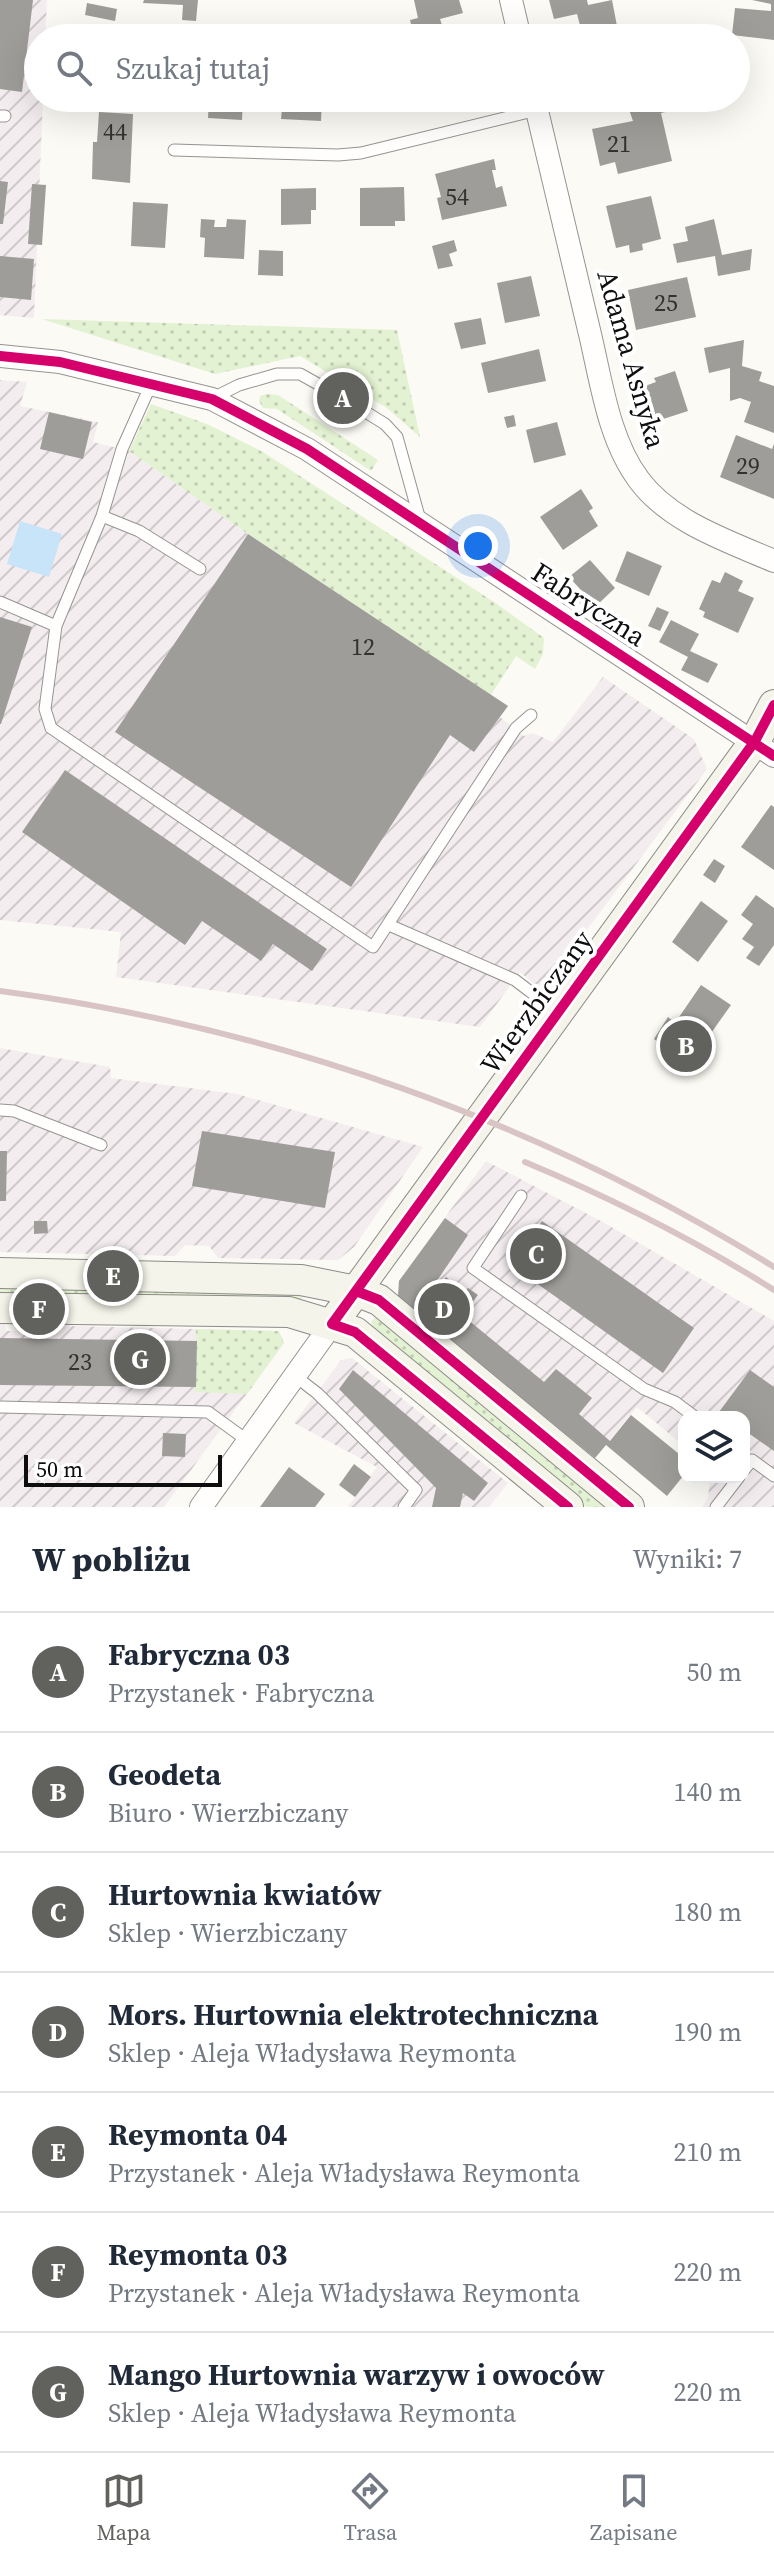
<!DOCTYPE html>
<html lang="pl">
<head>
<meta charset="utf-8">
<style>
  :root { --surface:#fff; --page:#f2f2f3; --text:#1f2937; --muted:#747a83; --line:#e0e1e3; --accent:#61615e }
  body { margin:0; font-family:"Source Serif 4",serif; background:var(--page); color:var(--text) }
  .controls { position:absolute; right:24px; bottom:24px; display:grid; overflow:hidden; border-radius:16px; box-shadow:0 8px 32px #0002 }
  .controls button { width:72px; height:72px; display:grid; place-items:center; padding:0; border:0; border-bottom:2px solid var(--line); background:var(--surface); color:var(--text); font:40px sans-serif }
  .scale { position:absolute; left:24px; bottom:20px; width:198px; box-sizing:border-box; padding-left:8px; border:4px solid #0e0e0e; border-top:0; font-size:22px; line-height:28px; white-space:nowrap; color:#0e0e0e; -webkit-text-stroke:6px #fff; paint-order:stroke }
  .you { position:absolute; left:478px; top:546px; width:28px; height:28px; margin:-20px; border:6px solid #fff; border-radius:50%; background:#1a73e8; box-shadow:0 0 0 12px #1a73e833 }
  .badge { display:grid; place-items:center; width:52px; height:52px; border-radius:50%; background:var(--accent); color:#fff; font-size:26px; font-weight:700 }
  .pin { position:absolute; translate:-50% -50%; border:4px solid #fff; box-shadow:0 2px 8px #0006 }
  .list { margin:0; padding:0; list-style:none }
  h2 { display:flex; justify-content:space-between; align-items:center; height:104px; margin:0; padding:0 32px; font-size:34px }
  h2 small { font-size:26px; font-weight:400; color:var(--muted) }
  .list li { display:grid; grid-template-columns:52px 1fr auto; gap:24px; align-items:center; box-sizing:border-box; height:120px; padding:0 32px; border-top:2px solid var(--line) }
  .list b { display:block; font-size:30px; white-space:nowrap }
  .list p { margin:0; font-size:26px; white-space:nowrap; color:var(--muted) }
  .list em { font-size:26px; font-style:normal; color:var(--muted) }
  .icon { flex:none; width:44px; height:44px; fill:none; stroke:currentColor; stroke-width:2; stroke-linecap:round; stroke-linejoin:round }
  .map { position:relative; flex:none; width:774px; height:1507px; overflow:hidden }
  .search { position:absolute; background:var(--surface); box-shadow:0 8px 32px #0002; left:24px; right:24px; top:24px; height:88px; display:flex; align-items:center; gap:20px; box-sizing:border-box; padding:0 28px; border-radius:44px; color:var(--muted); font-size:30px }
  .sheet { height:944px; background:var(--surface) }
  nav { display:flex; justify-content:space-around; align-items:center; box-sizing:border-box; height:112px; border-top:2px solid var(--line); background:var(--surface); font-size:22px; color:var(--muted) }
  nav a { display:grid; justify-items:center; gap:4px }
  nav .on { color:var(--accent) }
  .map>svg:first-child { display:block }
  .industrial { fill:url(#industrial-furrows) }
  .grass { fill:url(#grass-dots) }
  .water { fill:#c8e4f8 }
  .building { fill:#9f9d99 }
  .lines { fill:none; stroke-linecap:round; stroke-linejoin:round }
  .lane-casing { stroke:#959492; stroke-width:13 }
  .street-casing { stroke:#959492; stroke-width:24 }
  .secondary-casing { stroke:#8c8b88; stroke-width:32 }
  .lane { stroke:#fffefd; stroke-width:11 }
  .street { stroke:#fffefd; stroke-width:22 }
  .secondary { stroke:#f5f4ea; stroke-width:30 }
  .rail { stroke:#d9c4c4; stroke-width:6 }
  .cycleway-casing { stroke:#fff; stroke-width:15 }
  .cycleway { stroke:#d6006c; stroke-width:10 }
  .labels { text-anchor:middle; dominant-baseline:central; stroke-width:8; stroke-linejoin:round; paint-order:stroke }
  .number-label { font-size:24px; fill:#323231 }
  .street-label { font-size:28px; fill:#0e0e0e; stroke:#fff }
</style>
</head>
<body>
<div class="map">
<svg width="774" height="1507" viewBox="0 0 774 1507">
  <defs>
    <pattern id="industrial-furrows" width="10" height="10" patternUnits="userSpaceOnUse" patternTransform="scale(2)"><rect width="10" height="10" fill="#f4edf0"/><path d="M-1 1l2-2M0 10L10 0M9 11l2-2" fill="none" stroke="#d0cacd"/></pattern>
    <pattern id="grass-dots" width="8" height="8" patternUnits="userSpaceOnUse" patternTransform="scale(2)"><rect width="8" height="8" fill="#e3f2d2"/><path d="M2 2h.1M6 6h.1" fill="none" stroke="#c2ceb3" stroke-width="1.8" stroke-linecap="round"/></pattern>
  </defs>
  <rect width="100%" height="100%" fill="#fcfaf4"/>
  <path class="industrial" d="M0,0h47l-2,38h-7v60h5l-9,220 -34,-3z
    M0,380l27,2 -7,24 78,16 -5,20 36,9 119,83 260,172 -8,11 24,19 9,-3 20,9 50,-65 91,62 13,30 -165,221 -22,-18 -40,55 -364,-50 5,-45 -121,-12z
    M0,1048l110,19 1,11 126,16 186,53 -69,100 -16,13 -120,-2 -9,-12 -24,-1 -10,11 -175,-4z
    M486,1161l115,60 173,100v186h-72l6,-9 2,-21h34v-60h-60v29l-47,-39 -42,51 -197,-162 1,-15z
    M0,1324h5l1,7h22v-6l251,6 5,12 -120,164h-164z
    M352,1358l156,125 -19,24h-141l29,-40 -83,-44 47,-63z"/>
  <path class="grass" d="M42,319l355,11 23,107 -33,-29 -87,-52 -85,18z
    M267,394l11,1 100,65 -7,11 -94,-62 -14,-1 -4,-7 1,-5z
    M151,404l56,20 56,28 231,150 50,36 -1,16 -8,15 -19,-13 -25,39 -243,-161 -119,-83z
    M0,1285l301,10 1,4 -6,2 -296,-7z
    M375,1318h5l230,189h-24l-212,-176 -3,-9z
    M196,1329l83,2 5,12 -37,51 -53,-2z"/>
  <path class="water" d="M20,521l42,13 -13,43 -42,-13z"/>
  <path class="building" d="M0,0h33l-11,92 -22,-3z
    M144,0h54l-2,21 -14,-1 1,-15 -40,-2z
    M414,0h45l4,13 -23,6 3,9 -29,8 -4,-16 8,-2z
    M549,0h38l1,5 24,-5 5,26 -35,7 -5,-19 -23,5z
    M752,0h22v40l-42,-5 3,-27 36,3v-7z
    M87,3l30,6 -2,12 -30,-6z
    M254,27l21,2 -1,9h-21z
    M129,29l22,2 -1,7h-22z
    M209,98h34l-1,22 -34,-2z
    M283,98h39l-1,23 -40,-2z
    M625,98h41l4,13 -9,2 11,48 -54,13 -3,-12 -15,4 -8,-37 41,-8z
    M99,112l34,2 -3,69 -38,-4 1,-37h4z
    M494,159l2,11h-4l4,18 6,-2 5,20 -65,14 -5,-22 4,-1 -6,-23z
    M0,181l8,1 -5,42h-3z
    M32,184l14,1 -4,60 -14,-1z
    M404,187l1,34h-10v5h-35v-38z
    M316,188v22h-5v14l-30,1v-36z
    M651,196l10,43 -19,5 1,6 -13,3 -1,-8 -13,3 -10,-42z
    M133,202l35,2 -3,44 -34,-2z
    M201,219l14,1 -1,7h12l1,-8 19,1 -2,39 -40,-2 1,-19 -5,-1z
    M714,219l8,36 30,-6 -2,21 -32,6 -3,-20 -38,7 -4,-19 15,-3 -3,-14z
    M454,240l3,11 -8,3 4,12 -15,3 -6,-23z
    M259,250l24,1v25l-25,-1z
    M0,256l34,3 -3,41 -31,-3z
    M531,276l9,40 -35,7 -8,-40z
    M687,277l9,40 -60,13 -8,-40z
    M481,318l5,26 -25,5 -7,-26z
    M744,340l-2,26 20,6 -3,9 15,5v47l-30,-11 7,-20 -11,-4 -10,3v-33l-21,5 -5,-25z
    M539,349l7,32 -58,12 -7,-30z
    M675,371l13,40 -31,10 -12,-35 11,-4 -2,-4z
    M49,412l43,10 -9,37 -43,-10z
    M514,415l2,11 -9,2 -3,-11z
    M557,422l9,33 -32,8 -8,-33z
    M736,435l36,14 2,-5v55l-54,-22z
    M581,489l12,19 -4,3 9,15 -35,24 -23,-33z
    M248,534l260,172 -34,46 -24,-17 -99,152 -236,-155z
    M627,551l35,15 -13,30 -34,-15z
    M590,560l25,28 -21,20 -7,-8 -5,5 -9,-10 7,-6 -11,-12z
    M725,572l18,9 -5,10 16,7 -16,35 -35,-16 2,-5 -6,-3 13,-29 8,3z
    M657,607l12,5 -9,19 -12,-5z
    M0,617l32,10 -31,97h-1z
    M671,620l28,14 -9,17 28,13 -10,19 -27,-13 7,-13 -29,-15z
    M65,770l262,179 -15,22 -39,-27 -12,17 -59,-40 -17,24 -163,-113z
    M771,805l3,2v63l-33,-23z
    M714,859l11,7 -10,17 -12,-8z
    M756,895l18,13v37l-15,21 -13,-8 8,-11 -12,-8 11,-15 -12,-9z
    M701,901l27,20 -30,41 -26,-20z
    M701,985l30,20 -42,59 -35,-25 14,-22 7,6z
    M202,1131l133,21 -10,56 -133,-22z
    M0,1151h7l-1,50h-6z
    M445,1218l23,17 -38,56 3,3 13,-17 18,15 4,-4 10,7 -16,20 82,67 12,-13 36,29 -13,16 31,27 21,-26 53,43v17l-17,21 -61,-51 -11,13 -197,-162 1,-15z
    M34,1221h13l1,12 -14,1z
    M542,1221l152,107 -31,45 -152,-108z
    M0,1338l197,3 -1,46 -196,-2z
    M353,1370l135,113 -14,18 -11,-8 -3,14h-28l4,-19 -97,-99z
    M750,1370l24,17v64l-30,-21v-13h-18l-7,-5z
    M163,1433l23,1 -1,23 -23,-1z
    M354,1464l17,13 -16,20 -16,-12z
    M289,1467l36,27 -10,13h-55z"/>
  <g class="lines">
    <g class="lane-casing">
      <path id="lane" d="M0,116h5
        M174,150l164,5 23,-2 176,-43
        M152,382l-30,67 -20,67 37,15 61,38
        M213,398l26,-13 38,-11h23l43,24 42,26 12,13 23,83
        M102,516l-46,110 -11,83 6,19 322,219 143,-219 15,-13
        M0,602l56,24
        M389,925l126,55 42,32
        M0,1110l14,1 87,34
        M521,1196l-48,72 171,121 31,13 20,15
        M295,1376l22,17 99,97 -12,17
        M0,1407l208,5 40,29
        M744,1470l8,-10 22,16
        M716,1507l23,-30"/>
    </g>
    <g class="street-casing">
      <path id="street" d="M511,0l9,38
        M534,98c18,77 37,155 55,232 12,49 19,109 50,150 31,42 89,61 135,81
        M0,356l60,6 152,37 95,50 467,307
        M201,1507l131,-183"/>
    </g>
    <g class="secondary-casing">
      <path id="secondary" d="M0,1273l301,7 55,11 23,9 250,207
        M0,1308l289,4 66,20 213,175
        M332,1324l423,-583 19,-36"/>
    </g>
    <use href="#lane" class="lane"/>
    <use href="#street" class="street"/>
    <use href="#secondary" class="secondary"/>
    <path class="rail" d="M0,991c273,36 540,131 774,276
      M525,1162c86,36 170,78 249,128"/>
    <g class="cycleway-casing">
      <path id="cycleway" d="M0,356l60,6 152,37 95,50 467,307
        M356,1291l23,9 250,207
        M568,1507l-213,-175 -23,-8 423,-583 19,-36"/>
    </g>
    <use href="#cycleway" class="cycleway"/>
  </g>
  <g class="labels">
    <g class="number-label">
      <text x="115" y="131">44</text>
      <text x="619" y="143">21</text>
      <text x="457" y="196">54</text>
      <text x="666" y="302">25</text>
      <text x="748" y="465">29</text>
      <text x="363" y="646">12</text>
      <text x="80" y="1361">23</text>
    </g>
    <g class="street-label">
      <text transform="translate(632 359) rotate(74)">Adama Asnyka</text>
      <text transform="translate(589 604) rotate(33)">Fabryczna</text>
      <text transform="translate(536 1002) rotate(-54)">Wierzbiczany</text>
    </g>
  </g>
</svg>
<div class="controls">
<button><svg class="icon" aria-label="layers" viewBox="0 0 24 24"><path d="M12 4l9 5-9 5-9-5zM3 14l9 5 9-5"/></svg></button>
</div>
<div class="scale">50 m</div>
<div class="you"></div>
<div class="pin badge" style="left:343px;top:398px">A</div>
<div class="pin badge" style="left:686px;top:1046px">B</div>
<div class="pin badge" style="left:536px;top:1254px">C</div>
<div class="pin badge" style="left:444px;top:1309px">D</div>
<div class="pin badge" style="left:113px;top:1276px">E</div>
<div class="pin badge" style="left:39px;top:1309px">F</div>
<div class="pin badge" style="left:140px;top:1359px">G</div>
<div class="search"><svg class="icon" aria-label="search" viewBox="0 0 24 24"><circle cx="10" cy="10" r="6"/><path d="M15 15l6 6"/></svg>Szukaj tutaj</div>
</div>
<section class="sheet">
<h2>W pobliżu<small>Wyniki: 7</small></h2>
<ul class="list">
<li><span class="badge">A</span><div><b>Fabryczna 03</b><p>Przystanek · Fabryczna</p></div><em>50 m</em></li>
<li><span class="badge">B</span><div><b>Geodeta</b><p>Biuro · Wierzbiczany</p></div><em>140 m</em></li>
<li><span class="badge">C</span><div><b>Hurtownia kwiatów</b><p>Sklep · Wierzbiczany</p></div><em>180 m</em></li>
<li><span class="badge">D</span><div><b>Mors. Hurtownia elektrotechniczna</b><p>Sklep · Aleja Władysława Reymonta</p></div><em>190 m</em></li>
<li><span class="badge">E</span><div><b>Reymonta 04</b><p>Przystanek · Aleja Władysława Reymonta</p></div><em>210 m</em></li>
<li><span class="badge">F</span><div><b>Reymonta 03</b><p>Przystanek · Aleja Władysława Reymonta</p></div><em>220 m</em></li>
<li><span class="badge">G</span><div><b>Mango Hurtownia warzyw i owoców</b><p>Sklep · Aleja Władysława Reymonta</p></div><em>220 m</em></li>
</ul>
</section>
<nav>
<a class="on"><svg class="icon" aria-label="map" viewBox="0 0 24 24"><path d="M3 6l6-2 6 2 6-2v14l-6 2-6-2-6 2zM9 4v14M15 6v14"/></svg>Mapa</a>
<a><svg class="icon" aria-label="directions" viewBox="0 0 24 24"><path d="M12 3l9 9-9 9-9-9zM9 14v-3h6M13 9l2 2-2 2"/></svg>Trasa</a>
<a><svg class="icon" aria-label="saved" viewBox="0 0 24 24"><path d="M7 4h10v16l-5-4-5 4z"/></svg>Zapisane</a>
</nav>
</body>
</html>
